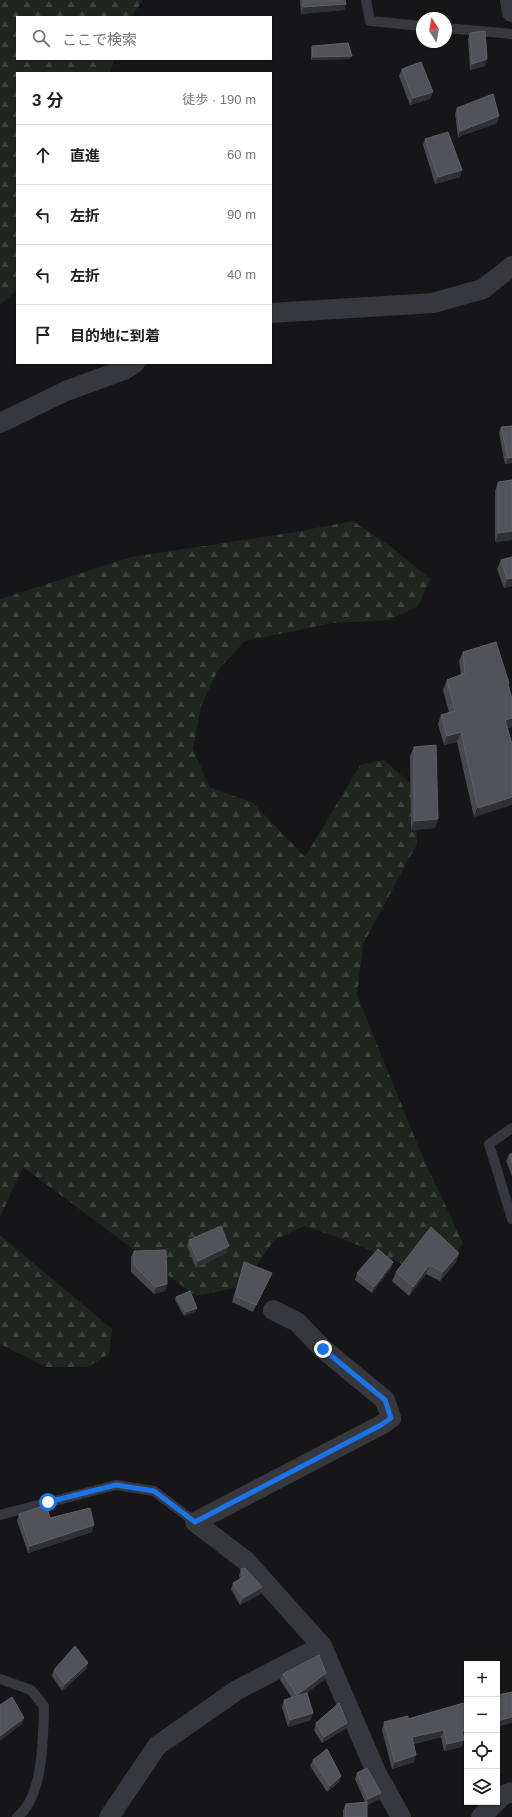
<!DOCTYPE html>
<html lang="ja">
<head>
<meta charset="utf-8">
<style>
  :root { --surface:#fff; --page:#f2f2f2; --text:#202124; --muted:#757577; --line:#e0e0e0 }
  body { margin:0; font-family:Arial,"Noto Sans JP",sans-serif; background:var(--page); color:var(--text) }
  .controls { position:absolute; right:12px; bottom:12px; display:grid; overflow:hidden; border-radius:0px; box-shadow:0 1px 3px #0004 }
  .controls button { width:36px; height:36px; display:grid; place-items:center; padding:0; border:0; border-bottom:1px solid var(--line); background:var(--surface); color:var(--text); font:20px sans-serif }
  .compass { position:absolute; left:416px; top:12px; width:36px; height:36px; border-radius:50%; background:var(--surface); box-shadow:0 1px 3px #0004; rotate:349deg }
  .stop { position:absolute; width:12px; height:12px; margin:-9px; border:3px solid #1a73e8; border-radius:50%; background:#fff }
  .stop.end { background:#1a73e8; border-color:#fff; box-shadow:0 1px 4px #0008 }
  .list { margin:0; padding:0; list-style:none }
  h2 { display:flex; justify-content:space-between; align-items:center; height:52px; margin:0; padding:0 16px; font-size:17px }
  h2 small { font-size:13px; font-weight:400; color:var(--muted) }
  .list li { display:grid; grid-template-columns:26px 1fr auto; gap:12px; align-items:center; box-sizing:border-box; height:60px; padding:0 16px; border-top:1px solid var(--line) }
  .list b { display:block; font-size:15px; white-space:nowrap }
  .list em { font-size:13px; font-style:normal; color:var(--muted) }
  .icon { flex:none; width:22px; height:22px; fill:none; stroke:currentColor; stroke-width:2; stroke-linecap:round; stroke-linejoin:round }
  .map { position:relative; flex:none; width:512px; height:1817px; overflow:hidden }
  .search { position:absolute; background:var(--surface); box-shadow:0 1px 3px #0004; left:16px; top:16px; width:256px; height:44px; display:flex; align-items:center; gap:10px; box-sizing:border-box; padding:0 14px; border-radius:0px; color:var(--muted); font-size:15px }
  .panel { position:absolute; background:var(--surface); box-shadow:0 1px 3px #0004; left:16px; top:72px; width:256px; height:292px; border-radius:0px }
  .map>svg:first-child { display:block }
  .forest { fill:url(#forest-firs) }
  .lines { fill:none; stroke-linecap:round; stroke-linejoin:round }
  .lane { stroke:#37383d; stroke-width:10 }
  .street { stroke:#37383d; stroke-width:20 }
  .wall { fill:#47494d }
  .shaded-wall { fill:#2f3033 }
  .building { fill:#525359; stroke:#5f6168 }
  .route { stroke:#1a73e8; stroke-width:5 }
</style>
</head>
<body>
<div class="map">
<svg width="512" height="1817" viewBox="0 0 512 1817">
  <defs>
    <pattern id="forest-firs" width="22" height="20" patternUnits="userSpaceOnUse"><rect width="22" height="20" fill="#1e261f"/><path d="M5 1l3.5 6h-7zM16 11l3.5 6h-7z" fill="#3c433d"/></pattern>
  </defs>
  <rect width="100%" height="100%" fill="#161618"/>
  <path class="forest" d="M0,0h143l-12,17h-114v42h97l-4,14h-93v215l-2,4 -15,13z
    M353,521l37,25 40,33 -12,27 -29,14 -57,3 -87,18 -27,29 -17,36 -8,43 16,38 44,16 52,54 55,-92 24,-5 30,27 3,57 -54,100 -6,51 64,158 42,90 -19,28 -42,-7 -54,-23 -44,-15 -30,14 -19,28 -20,20 -39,8 -173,-129 -23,50v-618l131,-42 158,-24z
    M0,1235l112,94 -3,25 -22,13h-41l-46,-23z"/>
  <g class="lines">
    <path class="lane" d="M366,0l4,21 52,5
      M446,28l66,6
      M512,1128l-23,16 23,75
      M0,1515l116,-30 38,6 41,31
      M0,1679l31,11 13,16c-1,30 0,91 -27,111"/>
    <path class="street" d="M510,0l2,12
      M271,313l162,-10 50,-14 29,-23
      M0,423l66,-32 60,-22 9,-6
      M273,1310l24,12 26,27 62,51 6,18 -10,7 -186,97 51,39 76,85
      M497,1801l6,-6 9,-3
      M109,1817l48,-71 80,-56 85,-44 54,126 25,45
      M481,1817l15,-15"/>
  </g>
  <path class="wall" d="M300,0h45l1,4 -2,6 -43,4z
    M470,33l17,26 -2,7 -15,4 -2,-31z
    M312,46l40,10 -2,3 -39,1v-11z
    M402,69l31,23 -3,7 -20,6 -11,-29z
    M457,108l40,15 -39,14 -3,-23z
    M425,139l35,38 -25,7 -12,-39z
    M512,426v37l-7,1 -6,-31 2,-6z
    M498,482l14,58 -17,2v-51z
    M501,560l11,26 -8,2 -7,-19z
    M463,652l45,34 4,41 -5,1 -33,89 -17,-75 -13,3 -6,-21 3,-9 8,-3 -6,-22 4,-10 14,-5 -2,-14z
    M414,747l21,81 -24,2 -1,-74z
    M512,1153v23l-6,-15 3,-6z
    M189,1240l37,13 -30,15 -9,-22z
    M134,1251l33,33 -2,7 -11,3 -23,-22v-15z
    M459,1253l-3,9 -16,19 -14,-7 -17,22 -17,-15 4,-9z
    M244,1262l28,11 -3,6 -16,33 -21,-10z
    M393,1262l-2,6 -19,25 -17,-13 2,-7z
    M176,1297l21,11 -1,3 -12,5 -9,-16z
    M19,1514l73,18 -64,21 -11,-32z
    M241,1569l21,18 -2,7 -20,11 -9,-16 2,-6 7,-4 -1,-3z
    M86,1669l-24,22 -10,-15 2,-6z
    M326,1673l-2,7 -19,14 6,26 -23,7 -6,-20 2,-7 8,-2 -12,-18 3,-6z
    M467,1702v34l-4,1 1,3 -3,7 -17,4 -3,-14 -27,7v18l-22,7 -10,-39 2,-8 24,-3z
    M316,1723h31l-2,6 -23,14 -8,-13z
    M313,1760l28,16 -2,6 -12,10 -17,-26z
    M357,1773l24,20 -3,7 -11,5v12h-24v-7l3,-6 19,-2 -10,-23z"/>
  <path class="shaded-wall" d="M346,4l-2,6 -43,4 2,-7z
    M352,56l-2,3 -39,1 2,-3z
    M487,59l-2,7 -15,4 2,-6z
    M433,92l-3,7 -20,6 3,-7z
    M499,116l-2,7 -39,14 2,-6z
    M462,170l-2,7 -25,7 3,-7z
    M512,457v6l-7,1 3,-6z
    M512,531v9l-17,2 3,-9z
    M512,578v8l-8,2 3,-9z
    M512,718v9l-11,3 4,-10z
    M461,732l-4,10 -13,3 3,-9z
    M512,797v8l-38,12 4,-9z
    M438,819l-3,9 -24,2 3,-9z
    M229,1246l-3,7 -30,15 2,-7z
    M459,1253l-3,9 -16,19 3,-9z
    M393,1262l-2,6 -19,25 2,-6z
    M429,1265l-3,9 -17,22 4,-9z
    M167,1284l-2,7 -11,3 2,-7z
    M197,1308l-1,3 -12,5 2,-4z
    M94,1525l-2,7 -64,21 2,-7z
    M262,1587l-2,7 -20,11 3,-7z
    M88,1663l-2,6 -24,22 3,-7z
    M326,1673l-2,7 -30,21 3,-6z
    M313,1713l-2,7 -23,7 2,-7z
    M512,1717v6l-15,4v-6z
    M24,1718l-2,6 -22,17v-5z
    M347,1723l-2,6 -23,14 2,-6z
    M467,1729v7l-7,2 2,-7z
    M444,1730l-3,7 -31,8 2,-8z
    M464,1740l-3,7 -17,4 3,-7z
    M416,1755l-2,7 -22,7 3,-7z
    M341,1776l-2,6 -12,10 3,-6z
    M381,1793l-3,7 -12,5 2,-6z"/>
  <path class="building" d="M303,0h42l1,4 -43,3z
    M485,31l2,28 -15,5 -2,-31z
    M348,43l4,13 -39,1 -1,-11z
    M421,62l12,30 -20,6 -11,-29z
    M493,94l6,22 -39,15 -3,-23z
    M448,132l14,38 -24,7 -13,-38z
    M512,426v31l-4,1 -7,-31z
    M512,480v51l-14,2v-51z
    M512,557v21l-5,1 -6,-19z
    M496,642l13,41 -1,1 4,15v19l-7,2 7,24v53l-34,11 -17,-76 -14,4 -6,-21 14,-4 -8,-31 18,-7 -2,-21z
    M436,745l2,74 -24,2v-74z
    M512,1153v10l-3,-8z
    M221,1226l8,20 -31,15 -9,-21z
    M431,1227l28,26 -16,19 -14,-7 -16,22 -17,-15z
    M378,1249l15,13 -19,25 -17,-14z
    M166,1250l1,34 -11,3 -22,-22v-14z
    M244,1262l28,11 -16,32 -21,-9z
    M190,1291l7,17 -11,4 -10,-15z
    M46,1505l4,13 40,-10 4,17 -64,21 -11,-32z
    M245,1568l17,19 -19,11 -10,-15 10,-6 -2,-8z
    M75,1646l13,17 -23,21 -11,-14z
    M319,1655l7,18 -29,22 -14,-21z
    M512,1692v25l-15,4v-26z
    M307,1693l6,20 -23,7 -6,-20z
    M12,1697l12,21 -24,18v-31z
    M467,1702v27l-5,2 2,9 -17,4 -3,-14 -32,7 4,18 -21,7 -11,-40 24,-6v3z
    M339,1703l8,20 -23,14 -8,-14z
    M327,1749l14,27 -11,10 -17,-26z
    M367,1768l14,25 -13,6 -11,-26z
    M367,1802v15h-22l1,-13z"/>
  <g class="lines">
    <path class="route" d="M48,1502l68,-17 38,6 41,31 186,-97 10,-7 -6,-18 -62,-51"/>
  </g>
</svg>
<div class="controls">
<button>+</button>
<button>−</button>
<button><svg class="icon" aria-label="locate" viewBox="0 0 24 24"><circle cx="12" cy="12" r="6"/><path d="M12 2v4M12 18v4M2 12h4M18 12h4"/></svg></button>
<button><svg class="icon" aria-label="layers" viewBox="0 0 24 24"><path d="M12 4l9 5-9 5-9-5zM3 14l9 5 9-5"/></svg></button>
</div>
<svg class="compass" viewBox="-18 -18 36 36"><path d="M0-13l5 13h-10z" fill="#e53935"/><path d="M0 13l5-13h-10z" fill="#757577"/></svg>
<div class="stop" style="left:48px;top:1502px"></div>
<div class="stop end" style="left:323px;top:1349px"></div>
<div class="search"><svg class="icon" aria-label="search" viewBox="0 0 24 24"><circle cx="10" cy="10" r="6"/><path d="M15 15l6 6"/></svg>ここで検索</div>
<section class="panel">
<h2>3 分<small>徒歩 · 190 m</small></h2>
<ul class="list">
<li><svg class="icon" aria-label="ahead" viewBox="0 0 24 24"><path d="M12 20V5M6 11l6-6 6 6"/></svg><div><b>直進</b></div><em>60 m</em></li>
<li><svg class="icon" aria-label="left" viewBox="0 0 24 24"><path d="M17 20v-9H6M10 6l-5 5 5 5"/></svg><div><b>左折</b></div><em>90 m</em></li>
<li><svg class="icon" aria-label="left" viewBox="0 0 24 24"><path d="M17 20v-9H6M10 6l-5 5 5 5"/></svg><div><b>左折</b></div><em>40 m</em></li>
<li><svg class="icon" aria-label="arrive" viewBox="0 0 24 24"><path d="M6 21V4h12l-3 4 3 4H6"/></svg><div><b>目的地に到着</b></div></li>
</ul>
</section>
</div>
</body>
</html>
